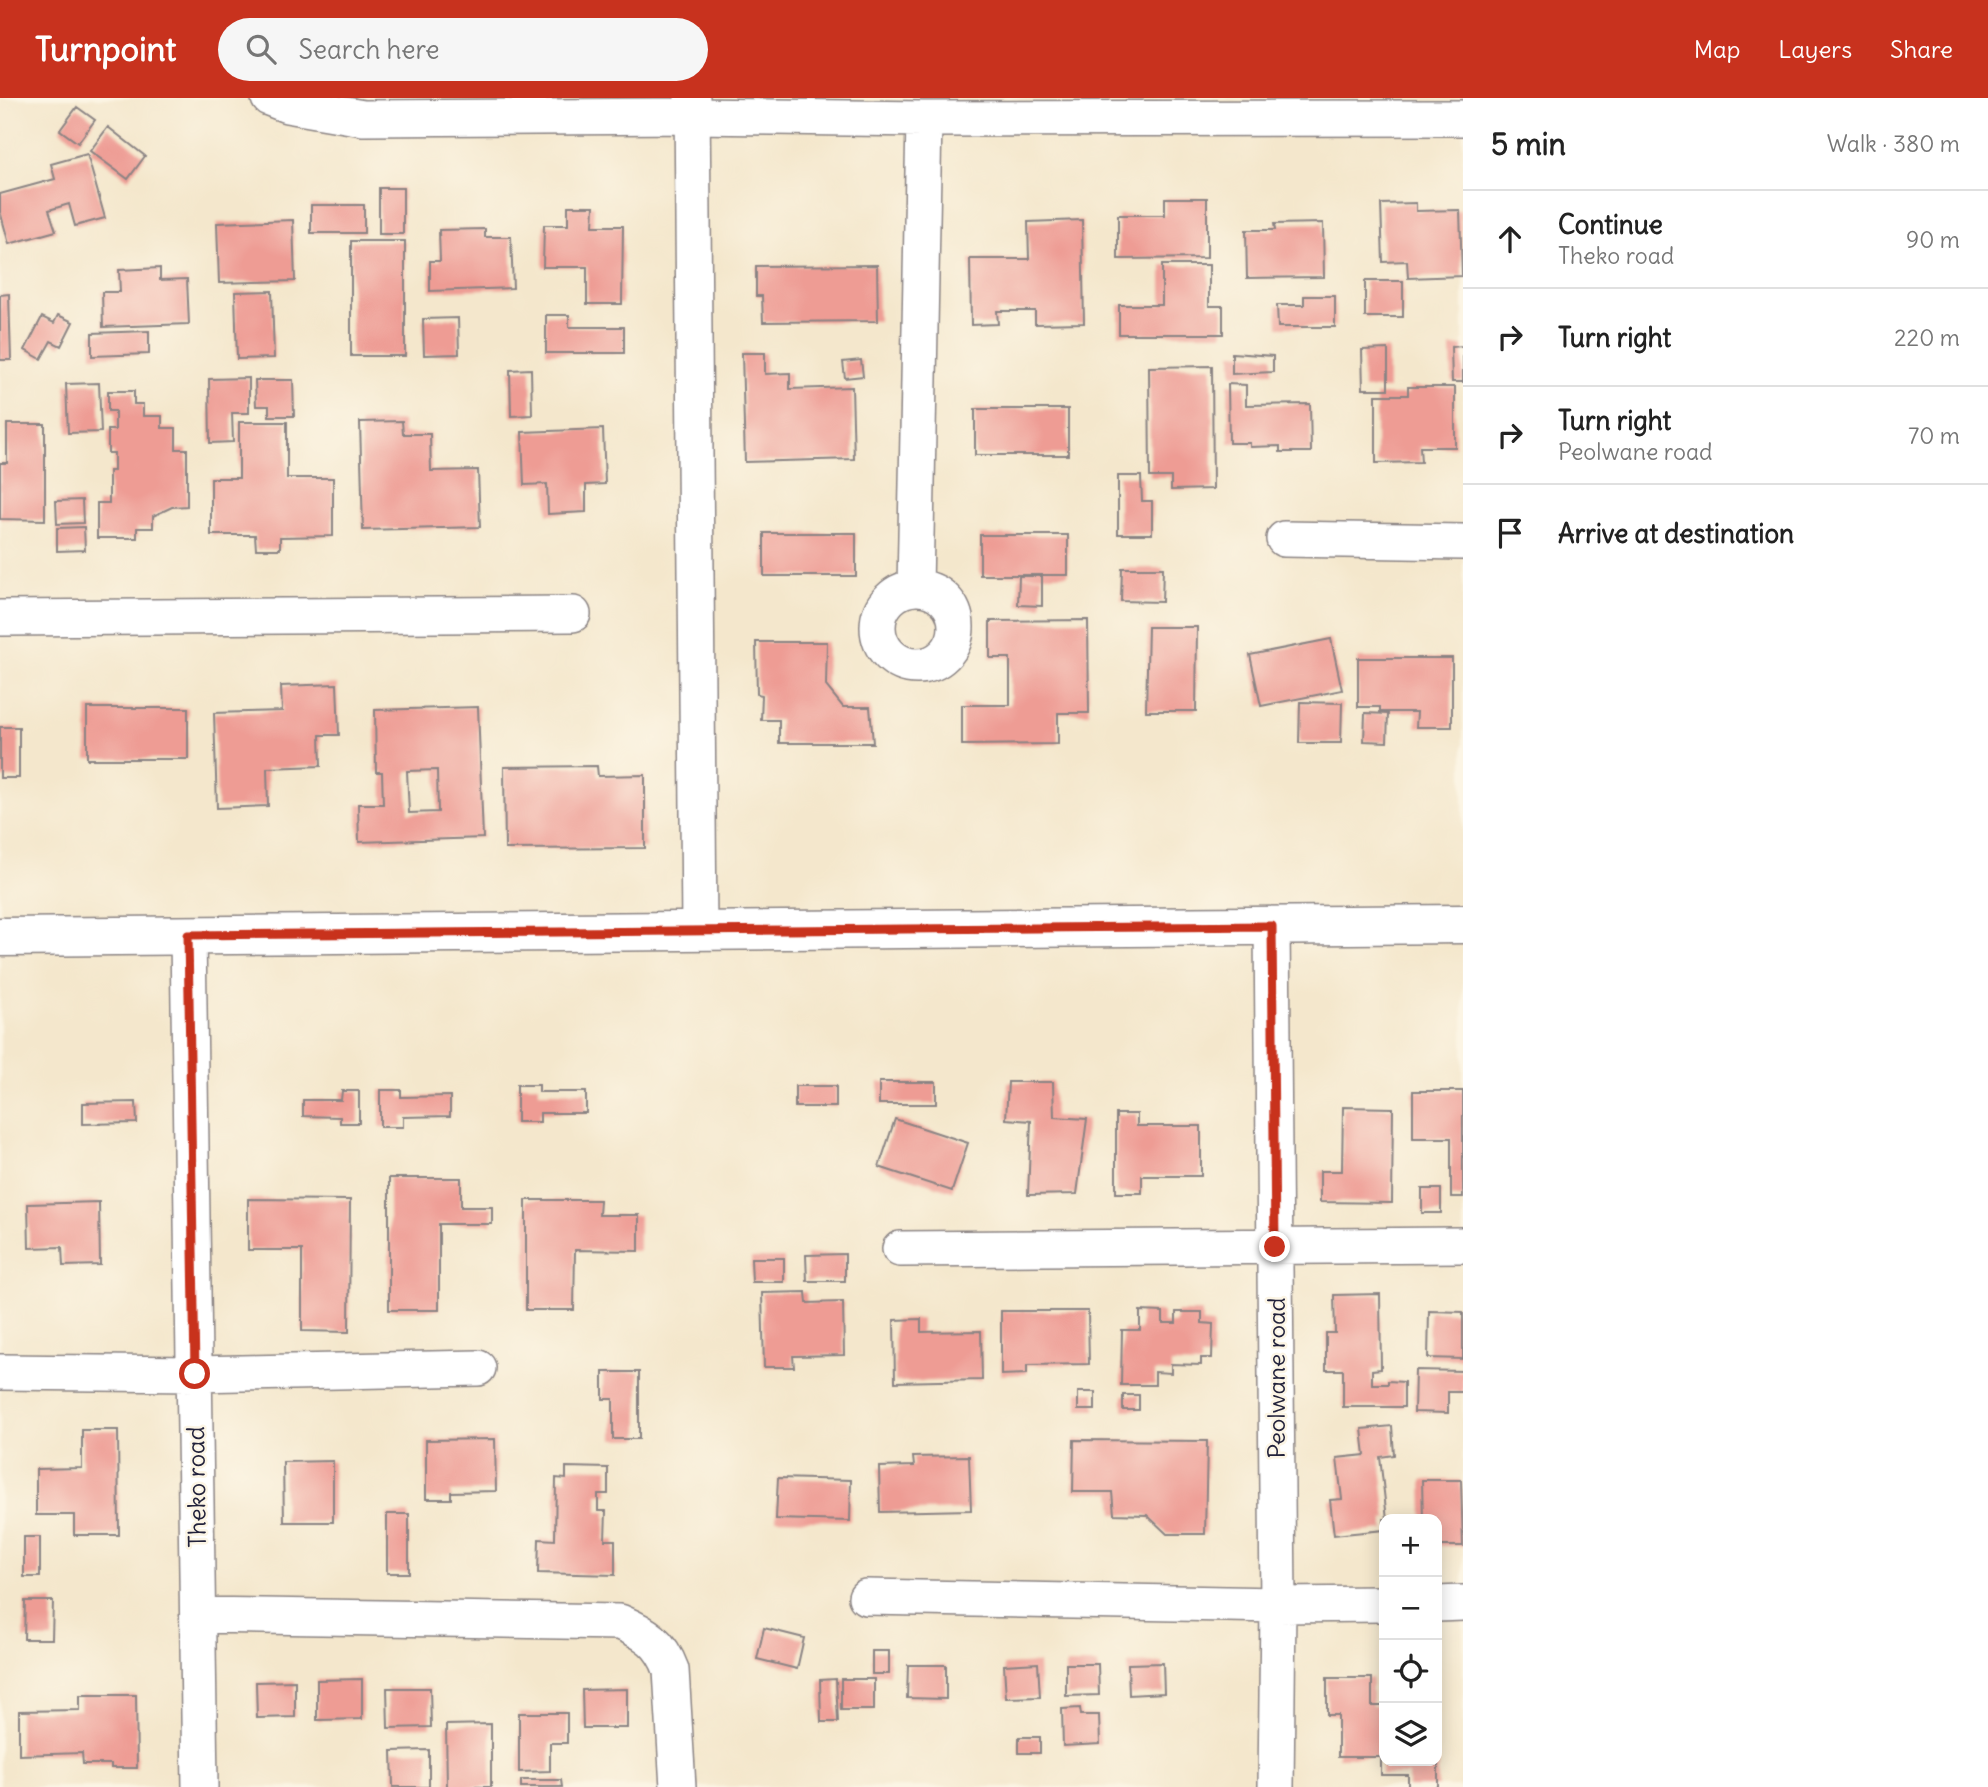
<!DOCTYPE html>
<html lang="en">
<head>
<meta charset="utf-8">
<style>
  :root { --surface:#fff; --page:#f6f6f6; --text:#222; --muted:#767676; --line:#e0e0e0; --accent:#c8321e }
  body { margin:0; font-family:Delius,sans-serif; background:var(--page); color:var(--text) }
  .controls { position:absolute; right:21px; bottom:21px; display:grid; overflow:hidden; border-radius:14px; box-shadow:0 4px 18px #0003 }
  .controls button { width:63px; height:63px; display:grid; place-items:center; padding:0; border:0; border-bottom:2px solid var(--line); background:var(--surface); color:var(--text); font:35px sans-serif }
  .stop { position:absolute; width:21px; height:21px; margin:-16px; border:5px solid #c8321e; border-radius:50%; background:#fff }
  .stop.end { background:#c8321e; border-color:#fff; box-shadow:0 2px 7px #0008 }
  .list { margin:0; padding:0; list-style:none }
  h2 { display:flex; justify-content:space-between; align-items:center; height:91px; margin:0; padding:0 28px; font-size:30px }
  h2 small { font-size:23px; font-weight:400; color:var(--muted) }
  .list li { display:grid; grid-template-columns:46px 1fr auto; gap:21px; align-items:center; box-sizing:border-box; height:98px; padding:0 28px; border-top:2px solid var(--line) }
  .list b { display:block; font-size:26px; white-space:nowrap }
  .list p { margin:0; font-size:23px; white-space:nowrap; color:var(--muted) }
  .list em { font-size:23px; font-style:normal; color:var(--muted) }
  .icon { flex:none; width:38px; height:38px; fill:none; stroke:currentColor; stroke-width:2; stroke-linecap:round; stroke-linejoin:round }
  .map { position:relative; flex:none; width:1463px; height:1689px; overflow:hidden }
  header { display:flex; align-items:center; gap:42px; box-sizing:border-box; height:98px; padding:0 35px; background:var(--accent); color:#fff }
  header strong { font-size:33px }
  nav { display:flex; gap:38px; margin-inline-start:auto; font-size:24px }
  .search { width:490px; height:63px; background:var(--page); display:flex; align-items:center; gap:18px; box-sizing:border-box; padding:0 24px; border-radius:38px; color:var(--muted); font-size:26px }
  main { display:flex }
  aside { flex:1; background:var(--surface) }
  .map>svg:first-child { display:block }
  .building { fill:#ee9c94; fill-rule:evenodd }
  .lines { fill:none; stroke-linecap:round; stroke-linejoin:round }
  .minor-casing { stroke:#8b8484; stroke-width:38 }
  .tertiary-casing { stroke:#8b8484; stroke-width:41 }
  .minor { stroke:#fff; stroke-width:35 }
  .tertiary { stroke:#fff; stroke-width:38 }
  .route { stroke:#c8321e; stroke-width:9 }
  .labels { text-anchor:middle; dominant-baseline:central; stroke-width:5; stroke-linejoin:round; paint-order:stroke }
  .street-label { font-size:24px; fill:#22223b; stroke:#fcf5e5 }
</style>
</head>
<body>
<header>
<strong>Turnpoint</strong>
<div class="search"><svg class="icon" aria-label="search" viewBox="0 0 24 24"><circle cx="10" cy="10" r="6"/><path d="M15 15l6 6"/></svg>Search here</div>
<nav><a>Map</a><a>Layers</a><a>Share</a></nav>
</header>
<main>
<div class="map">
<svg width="1463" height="1689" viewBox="0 0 1463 1689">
  <rect width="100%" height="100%" fill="#fcf5e5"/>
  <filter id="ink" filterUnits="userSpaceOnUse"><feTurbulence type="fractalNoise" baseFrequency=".0143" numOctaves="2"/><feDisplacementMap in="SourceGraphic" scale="14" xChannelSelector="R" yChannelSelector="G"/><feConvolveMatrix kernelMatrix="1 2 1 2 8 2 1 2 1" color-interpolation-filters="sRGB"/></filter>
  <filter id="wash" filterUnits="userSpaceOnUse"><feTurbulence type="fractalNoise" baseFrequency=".00686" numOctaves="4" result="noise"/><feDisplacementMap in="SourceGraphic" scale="28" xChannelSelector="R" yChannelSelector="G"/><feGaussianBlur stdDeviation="1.57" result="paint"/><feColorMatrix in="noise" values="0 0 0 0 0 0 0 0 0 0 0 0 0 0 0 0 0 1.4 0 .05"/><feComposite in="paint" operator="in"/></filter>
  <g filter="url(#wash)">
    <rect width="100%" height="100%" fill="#f4e7cc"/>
    <g id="blocks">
      <path class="building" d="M77,9l18,13 -17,23 -18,-13z
        M108,29l37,29 -17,23 -38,-28z
        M87,56l18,64 -30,8 -6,-22 -20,6 7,21 -47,13 -9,-33v-17l55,-15 -4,-15z
        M379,90h24v46h-24z
        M1165,100h42v60l-89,1v-44h47z
        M1416,105v8l44,-1 2,66 -54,2 -1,-17 -24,1 -2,-58z
        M311,107h53v28h-53z
        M568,108h26l-1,20h30l-1,78h-35v-37h-44l1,-42h24z
        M293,122l2,61 -76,2 -2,-60z
        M1082,122l2,103 -49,1v-13h-38l1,13 -27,1 -1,-66h59l-1,-37z
        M1323,125l1,54 -77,1 -1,-48h29l-1,-6z
        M485,131v8h26l2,51 -83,3v-30h10l-1,-31z
        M351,143h54v115h-54z
        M877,167l1,56 -115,1 -1,-26h-6v-30z
        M1162,167h47v41h14v28h-104v-29h43z
        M160,170v12l27,-1 2,45 -86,3 -1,-35h18l-1,-22z
        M1365,183h38v36h-38z
        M272,193l2,67 -37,1 -2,-67z
        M9,196l2,66h-11v-65z
        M1304,198h31v31h-57l-1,-22h27z
        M58,217l15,7 -12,24 -10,-5 -10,18 -16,-9 17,-33 12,6z
        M546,217h23v12h55v26h-78z
        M458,220l1,36 -35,1 -1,-36z
        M149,233v23l-57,2v-23z
        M1463,248v36h-11l-1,-35z
        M1388,251v40h-25l-1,-39z
        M742,255h23v21l25,-1v16l62,-2 2,72 -109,3z
        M1232,255l41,3v16l-41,2z
        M861,262l2,16 -18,2 -2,-16z
        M1212,268l1,123 -42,1v-13h-21l-1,-110z
        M531,271l1,46 -21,1 -1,-46z
        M249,280v35h-17l1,29 -23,1 -1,-64z
        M255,282h38l1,36h-25v-10h-13z
        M99,285l2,49 -33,1 -2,-49z
        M1228,286l18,1v20l64,-1 1,48h-31v-6l-30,1v-4h-21z
        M1408,289h47v60h-35l1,15 -45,1v-68h32z
        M108,293h26v13h9v12h19v12h14v21h11v57l-15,1 -19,9v12h-16v10h-40v-35h12v-32h5v-18h-6v-23h7v-19h-7z
        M975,311h93v46h-93z
        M402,323l1,13h27l1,37 47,-1 2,57 -117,3 -3,-108z
        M239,324h48v56h46v58l-53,1v12h-24l-1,-14h-44v-57h28z
        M7,326h38v96l-45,-1v-56h7z
        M603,331l2,55 -19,1v27l-38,2 -1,-30 -23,1 -2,-53z
        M1118,378h23l1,25h10v33h-34z
        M82,402l1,23 -26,1 -1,-23z
        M84,429l1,23 -28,1v-23z
        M764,435h92v43h-92z
        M980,437h88v40h-88z
        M1122,470h41l-1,34 -41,-1z
        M1019,478h23v30l-24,-1z
        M1088,522l1,93h-31v31l-96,1v-40h48v-47h-20v-37z
        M1148,529h49l-1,84h-50z
        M1331,541l11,51 -81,16 -11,-51z
        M756,544h71l-1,44 17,21h27l3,36h-94v-23h-18l1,-25 -5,-1z
        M1358,560h94v69h-36l1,-15h-37v-5h-22z
        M337,586l2,51h-19l1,31 -54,2 1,38 -51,2 -3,-95 68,-2 -1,-25z
        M1300,604l42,1 -1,40h-42z
        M478,609l5,131 -124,4 -1,-38h25l-1,-32h-6l-1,-62zM437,672l1,42 -29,1 -2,-42z
        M87,610h101v51h-101z
        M1365,615l23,1 -1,28 -23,-1z
        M0,629h19v51h-19z
        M597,668l1,10 47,-1v73l-140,1 -1,-82z
        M879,984h57v22h-57z
        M1008,984h45l1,35 33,2 -10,75 -49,1 3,-74 -25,-2z
        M517,987h22v7h47v21h-46v9h-23z
        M795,988h41v21h-41z
        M380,992h21v7l49,-1v20l-47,1v10h-23z
        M342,993h17v32h-19v-6l-37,-1v-16h38z
        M1413,993h50v106h-12v-59h-38z
        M136,1004l1,21 -54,1v-21z
        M1343,1009l50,1 -1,95 -72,-1v-31h22z
        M1116,1016h21v12h64v50h-59v17h-26z
        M895,1021l73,24 -16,48 -73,-24z
        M389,1080h72v29h31v17h-53v86h-50z
        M1422,1091h19v24h-19z
        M248,1101l102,1 -1,132 -47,-1v-81h-54z
        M526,1102h74l-1,15h40v36l-64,-1 -1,60h-48z
        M99,1104l1,63 -37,1 -1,-19 -33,1 -1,-44z
        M845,1156v27h-38l-1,-26z
        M751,1160h33v24h-32z
        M806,1194l1,11 36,-1 1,53 -51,1 1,11h-30l-2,-74z
        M1380,1196l1,75 -9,1v14h16v-3l16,1v25h-61v-37h-17v-37h9l-1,-38z
        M1001,1213h87l1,53 -62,1v9l-26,1z
        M1140,1213l23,1v11h13v-11h26v11l11,1 -1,34h-11v7l-30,-1v9l-16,-1v13h-34l1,-55h18z
        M1429,1213l34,1v47l-35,-1z
        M921,1221v13l60,-1 1,49 -87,2 -1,-62z
        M1415,1272l48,1v21h-15v21l-34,-1z
        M603,1274h36v67h-26v-40h-10z
        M1078,1294h17v18h-17z
        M1123,1297h16v15h-16z
        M1392,1328l2,29 -14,2 7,62h-3v11l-50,5 -4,-35 12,-1 -5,-41 28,-3 -3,-26z
        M82,1332h36l1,105h-45v-20h-38v-46l46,-1z
        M495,1341l1,52 -45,1v7h-25v-59z
        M1074,1342l133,1 -2,93h-38l-20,-19 -33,-1 -2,-22h-39z
        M969,1358l2,54 -91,2 -1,-45 35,-1 -1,-9z
        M333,1363v61h-49l-1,-60z
        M566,1369l42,1v26h-10v17h8l-1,29h10v35l-77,-2 1,-34 16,1 1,-62 10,1z
        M778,1380l73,2 -1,41 -74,-2z
        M1422,1382h39l2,66h-26v-27h-14z
        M387,1416h22v59h-22z
        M24,1439h16v40h-16z
        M25,1503h28l-1,38h-28z
        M764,1530l40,10 -7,31 -40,-10z
        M872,1553h17v23h-17z
        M1038,1565l2,34 -34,1 -2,-33z
        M1163,1565l1,30 -35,2 -1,-31z
        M1066,1566h32l1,31 -33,1z
        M908,1567h38v34l-39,-1z
        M1327,1580h45v28h12v55h54v26h-30v-12h-27v-18h-43v-42h-11z
        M362,1581v40l-45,1v-40z
        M836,1581l2,43h-17l-1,-42z
        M841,1581h33v31h-33z
        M295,1583v36l-38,1 -1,-36z
        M387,1590h43l1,39 -43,1z
        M627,1591v39h-44l-1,-38z
        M80,1597h56l1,73h-26v-4h-28l-1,-11 -63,2v-44l61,-1z
        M1080,1610l1,7h18l1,29 -37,2 -1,-37z
        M519,1615h48v30h-17v28l-31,1z
        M491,1626v63h-44l-1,-62z
        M1019,1639h21v16h-21z
        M429,1652v37h-36l-1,-36z
        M521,1682h40l1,7h-41z"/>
    </g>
  </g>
  <g filter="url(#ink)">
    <use href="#blocks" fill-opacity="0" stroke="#8b8484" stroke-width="2"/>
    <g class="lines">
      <g class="minor-casing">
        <path id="minor" d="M269,0l18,7 76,13 328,-2 233,3 539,-1
          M692,0l7,833
          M1284,441l179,3
          M915,490l9,-469
          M878 529a39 39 0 1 1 78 0a39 39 0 1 1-78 0Z
          M0,520l573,-4
          M1272,828l6,679 -2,182
          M188,837l12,852
          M900,1151l563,-4
          M0,1274l195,2 283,-6
          M866,1499l412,8 106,-1
          M1437,1506l26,-1
          M198,1517l422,7c26,11 41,20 51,48l7,117"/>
      </g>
      <g class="tertiary-casing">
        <path id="tertiary" d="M0,839l1463,-13"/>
      </g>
      <use href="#minor" class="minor"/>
      <use href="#tertiary" class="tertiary"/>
    </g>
  </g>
  <g class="lines" filter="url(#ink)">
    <path class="route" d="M195,1276l-7,-439 1084,-9 3,321"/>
  </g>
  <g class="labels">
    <g class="street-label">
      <text transform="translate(1276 1280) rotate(-90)">Peolwane road</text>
      <text transform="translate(196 1389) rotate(-91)">Theko road</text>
    </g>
  </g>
</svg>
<div class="controls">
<button>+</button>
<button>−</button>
<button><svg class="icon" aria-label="locate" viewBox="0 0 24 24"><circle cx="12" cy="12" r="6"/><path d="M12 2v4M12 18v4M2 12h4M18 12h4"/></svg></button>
<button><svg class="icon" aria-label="layers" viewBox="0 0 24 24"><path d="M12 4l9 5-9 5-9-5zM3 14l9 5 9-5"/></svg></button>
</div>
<div class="stop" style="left:195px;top:1276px"></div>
<div class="stop end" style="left:1275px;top:1149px"></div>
</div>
<aside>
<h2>5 min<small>Walk · 380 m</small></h2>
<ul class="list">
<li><svg class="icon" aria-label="ahead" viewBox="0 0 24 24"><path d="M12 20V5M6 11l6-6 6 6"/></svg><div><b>Continue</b><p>Theko road</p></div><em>90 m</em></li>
<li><svg class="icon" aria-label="right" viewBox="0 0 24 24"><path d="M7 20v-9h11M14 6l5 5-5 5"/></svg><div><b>Turn right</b></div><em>220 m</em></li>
<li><svg class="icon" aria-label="right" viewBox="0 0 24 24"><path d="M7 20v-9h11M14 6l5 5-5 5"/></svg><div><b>Turn right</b><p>Peolwane road</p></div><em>70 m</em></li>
<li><svg class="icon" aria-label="arrive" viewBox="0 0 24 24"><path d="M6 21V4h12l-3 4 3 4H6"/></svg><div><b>Arrive at destination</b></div></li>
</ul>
</aside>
</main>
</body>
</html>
